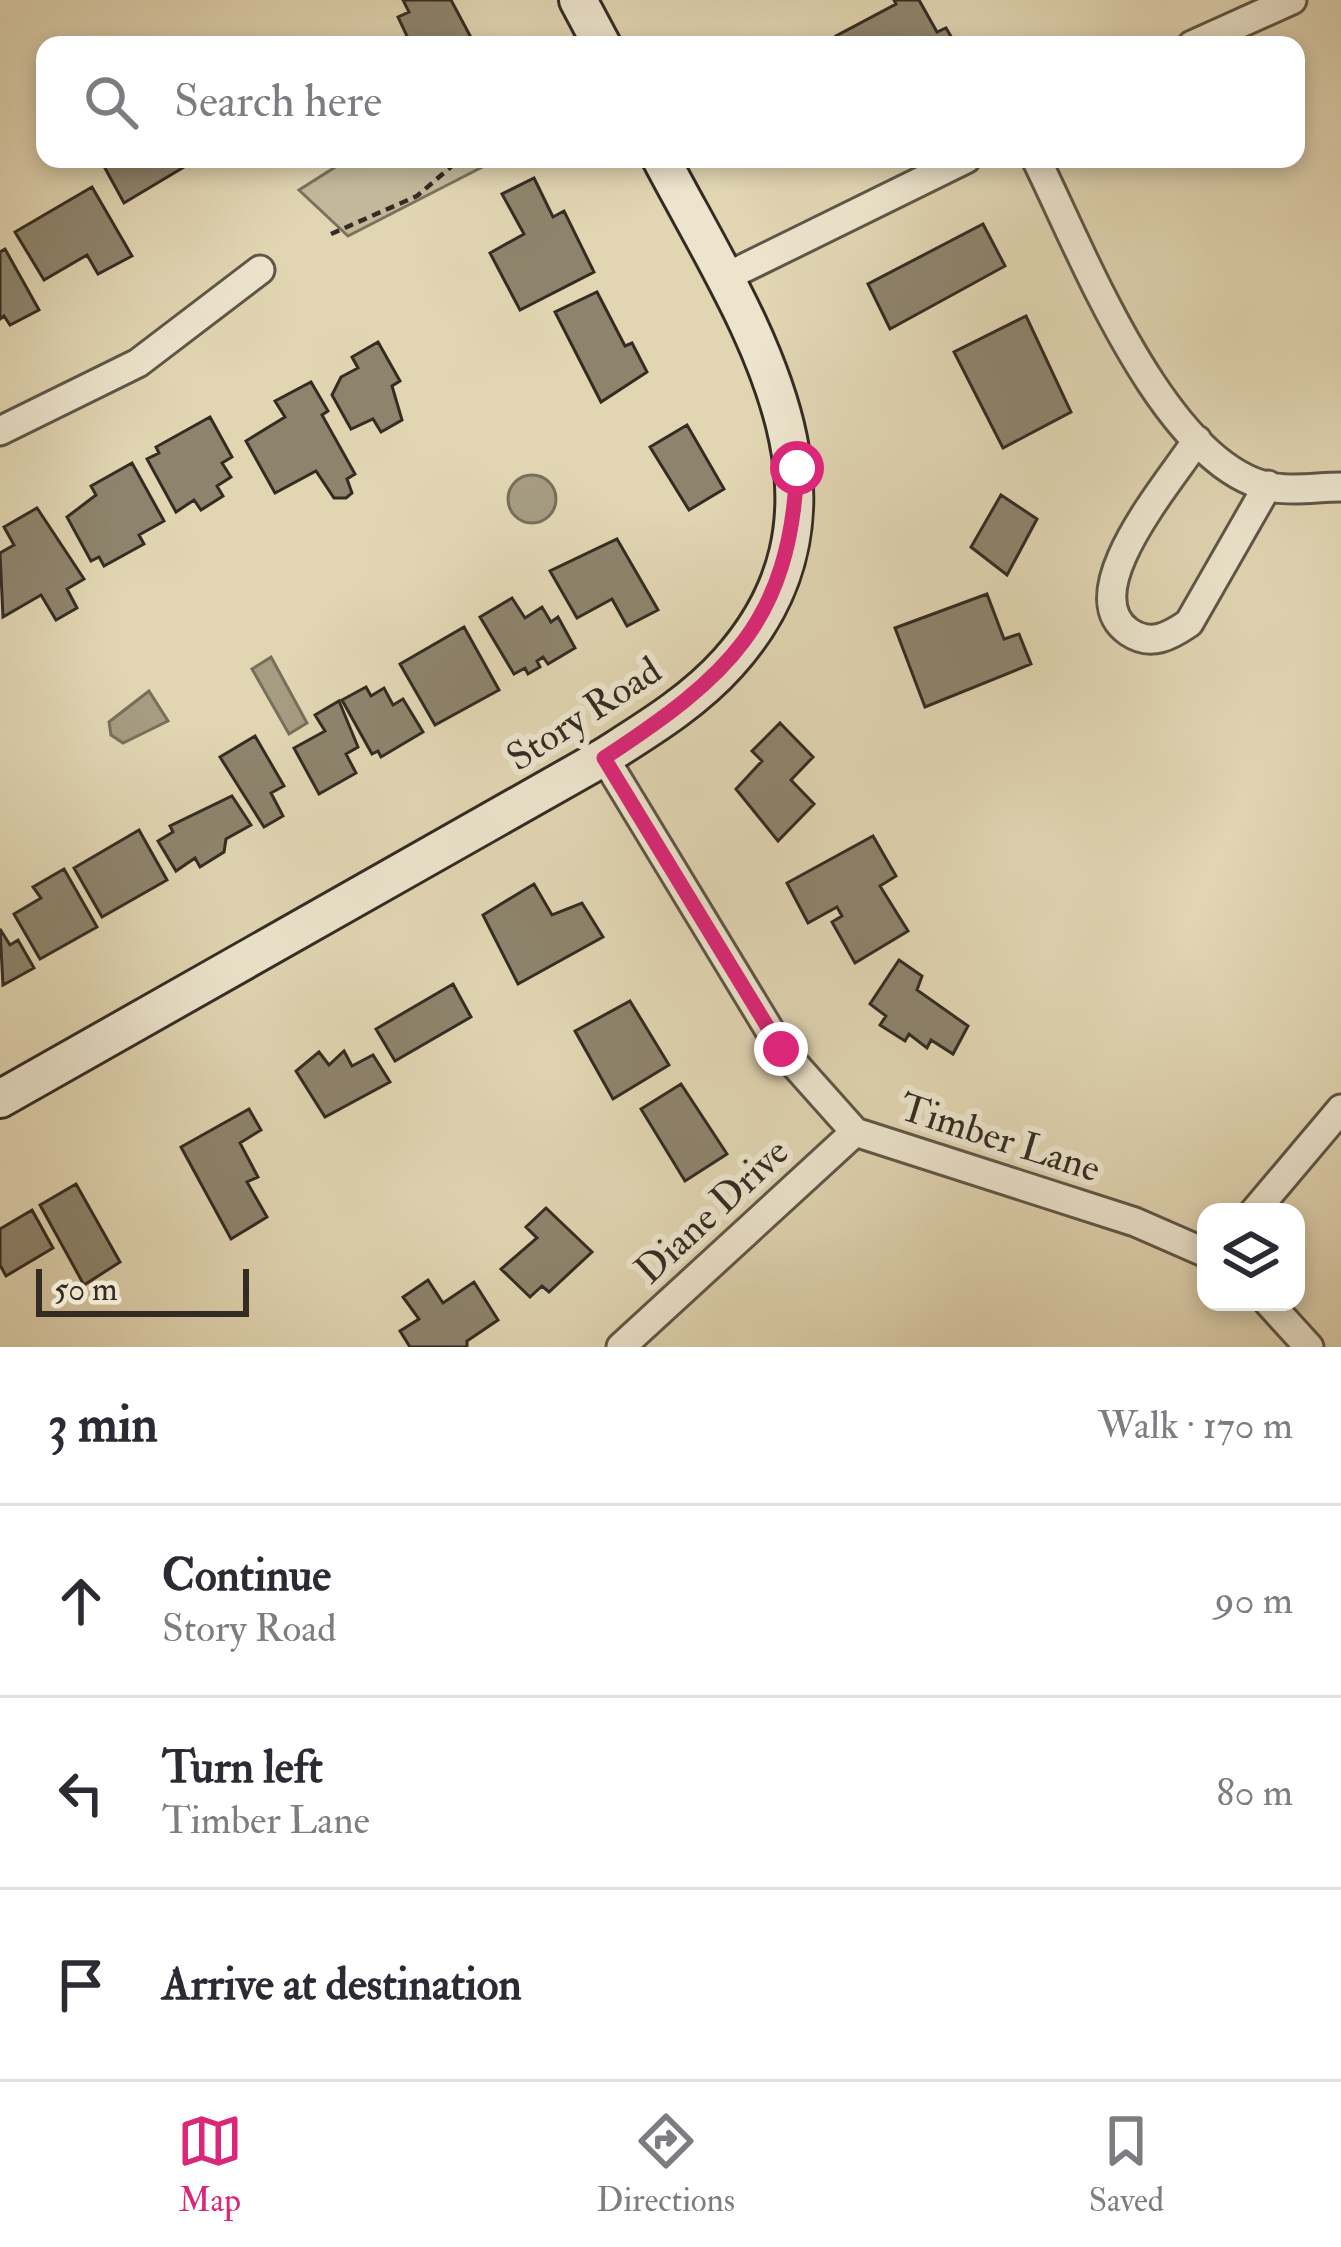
<!DOCTYPE html>
<html lang="en">
<head>
<meta charset="utf-8">
<style>
  :root { --surface:#fff; --page:#f2f2f3; --text:#2b2b33; --muted:#7c7c81; --line:#e1e1e2; --accent:#db2777 }
  body { margin:0; font-family:"IM FELL Double Pica",serif; background:var(--page); color:var(--text) }
  .controls { position:absolute; right:36px; bottom:36px; display:grid; overflow:hidden; border-radius:24px; box-shadow:0 6px 18px #0003 }
  .controls button { width:108px; height:108px; display:grid; place-items:center; padding:0; border:0; border-bottom:3px solid var(--line); background:var(--surface); color:var(--text); font:60px sans-serif }
  .scale { position:absolute; left:36px; bottom:30px; width:213px; box-sizing:border-box; padding-left:12px; border:6px solid #342c23; border-top:0; font-size:33px; line-height:42px; white-space:nowrap; color:#342c23; -webkit-text-stroke:9px #ece4cd; paint-order:stroke }
  .stop { position:absolute; width:36px; height:36px; margin:-27px; border:9px solid #db2777; border-radius:50%; background:#fff }
  .stop.end { background:#db2777; border-color:#fff; box-shadow:0 3px 12px #0008 }
  .list { margin:0; padding:0; list-style:none }
  h2 { display:flex; justify-content:space-between; align-items:center; height:156px; margin:0; padding:0 48px; font-size:51px }
  h2 small { font-size:39px; font-weight:400; color:var(--muted) }
  .list li { display:grid; grid-template-columns:78px 1fr auto; gap:36px; align-items:center; box-sizing:border-box; height:192px; padding:0 48px; border-top:3px solid var(--line) }
  .list b { display:block; font-size:45px; white-space:nowrap }
  .list p { margin:0; font-size:39px; white-space:nowrap; color:var(--muted) }
  .list em { font-size:39px; font-style:normal; color:var(--muted) }
  .icon { flex:none; width:66px; height:66px; fill:none; stroke:currentColor; stroke-width:2; stroke-linecap:round; stroke-linejoin:round }
  .map { position:relative; flex:none; width:1341px; height:1347px; overflow:hidden }
  .search { position:absolute; background:var(--surface); box-shadow:0 6px 18px #0003; left:36px; right:36px; top:36px; height:132px; display:flex; align-items:center; gap:30px; box-sizing:border-box; padding:0 42px; border-radius:24px; color:var(--muted); font-size:45px }
  .sheet { height:732px; background:var(--surface) }
  nav { display:flex; justify-content:space-around; align-items:center; box-sizing:border-box; height:168px; border-top:3px solid var(--line); background:var(--surface); font-size:33px; color:var(--muted) }
  nav a { display:grid; justify-items:center; gap:6px }
  nav .on { color:var(--accent) }
  .map>svg:first-child { display:block }
  .green { fill:#c4b89a; stroke:#7c725e; stroke-width:3 }
  .water { fill:#a69c81; stroke:#786f5b; stroke-width:3 }
  .building { fill:#8e846d; stroke:#342c23; stroke-width:3 }
  .lines { fill:none; stroke-linecap:round; stroke-linejoin:round }
  .street-casing { stroke:#5f5647; stroke-width:33 }
  .secondary-casing { stroke:#342c23; stroke-width:42 }
  .path { stroke:#342c23; stroke-width:4.5; stroke-dasharray:9 6; stroke-linecap:butt }
  .street { stroke:#ece4cd; stroke-width:27 }
  .secondary { stroke:#ece4cd; stroke-width:36 }
  .route { stroke:#db2777; stroke-width:15 }
  .labels { text-anchor:middle; dominant-baseline:central; stroke-width:12; stroke-linejoin:round; paint-order:stroke }
  .street-label { font-size:39px; fill:#342c23; stroke:#ece4cd }
</style>
</head>
<body>
<div class="map">
<svg width="1341" height="1347" viewBox="0 0 1341 1347">
  <rect width="100%" height="100%" fill="#e1d5b2"/>
  <filter id="stains"><feTurbulence type="fractalNoise" baseFrequency=".00167" numOctaves="4"/><feColorMatrix values="0 0 0 0 .2 0 0 0 0 .09 0 0 0 0 .02 0 0 0 .5 -.17"/></filter>
  <radialGradient id="worn" r=".72"><stop offset=".6" stop-color="#630" stop-opacity="0"/><stop offset="1" stop-color="#630" stop-opacity=".3"/></radialGradient>
  <path class="green" d="M348,159h150l-150,77 -49,-46z"/>
  <path class="water" d="M508 499a24 24 0 1 1 48 0a24 24 0 1 1-48 0Z
    M271,657l36,66 -18,11 -37,-65z
    M149,691l19,30 -45,22 -12,-8 -2,-13z"/>
  <path class="building" d="M403,0h48l24,45h-71l-3,-7 6,-2 -9,-19 11,-5z
    M894,0h25l18,32 9,-4 10,17h-116l-4,-9 60,-32z
    M100,159h86l3,5 -65,39z
    M534,178l19,39 11,-6 30,61 -74,38 -30,-57 34,-19 -22,-40z
    M92,187l40,69 -34,18 -11,-19 -43,25 -29,-48z
    M983,224l22,42 -115,63 -22,-45z
    M5,249l34,61 -29,15 -6,-9 -4,3v-67z
    M597,292l28,54 7,-3 15,29 -46,30 -46,-90z
    M1026,316l45,96 -68,36 -49,-96z
    M378,342l22,39 -8,5 10,34 -21,12 -8,-13 -22,10 -19,-34 9,-18 17,-9 -6,-11z
    M311,382l17,29 -6,4 33,59 -8,5 5,14 -6,5h-12l-18,-27 -41,22 -29,-52 39,-24 -10,-16z
    M210,417l22,40 -10,6 9,14 -14,9 6,10 -22,14 -7,-10 -18,12 -29,-53 12,-6 -3,-6z
    M687,425l37,64 -35,21 -39,-63z
    M132,463l32,58 -25,14 5,9 -40,22 -5,-9 -8,4 -24,-44 29,-22 -5,-9z
    M1001,495l36,24 -30,56 -36,-28z
    M37,508l47,71 -17,10 10,19 -21,12 -15,-25 -38,22 -3,-64 14,-8 -10,-18z
    M617,539l41,71 -31,16 -15,-27 -35,19 -27,-47z
    M987,594l17,45 15,-5 12,30 -106,43 -30,-79z
    M512,598l13,20 17,-11 9,15 7,-5 17,31 -27,16 -5,-7 -6,4 3,6 -12,7 -3,-6 -11,6 -34,-57z
    M464,627l35,63 -64,35 -35,-61z
    M366,687l5,9 13,-8 9,17 10,-6 20,33 -42,25 -3,-6 -6,3 -30,-54z
    M339,701l19,46 -12,7 10,19 -37,21 -25,-46 31,-17 -10,-16z
    M780,723l33,34 -22,23 23,24 -36,37 -42,-52 26,-28 -10,-10z
    M255,736l29,50 -13,7 12,23 -19,11 -44,-70z
    M232,796l19,29 -25,14 -2,13 -24,15 -5,-9 -19,13 -18,-30 15,-9 -3,-6z
    M139,830l28,50 -65,37 -28,-49z
    M873,836l23,40 -16,10 28,45 -53,32 -23,-41 10,-6 -5,-9 -29,16 -21,-40z
    M64,869l33,58 -57,32 -26,-45 27,-16 -8,-11z
    M534,884l18,31 30,-12 21,34 -85,47 -35,-69z
    M0,929l10,16 8,-5 16,28 -31,17z
    M899,960l23,16 -5,14 51,36 -15,28 -22,-14 -4,8 -18,-14 -4,7 -25,-16 6,-9 -16,-12z
    M453,984l18,33 -76,44 -19,-32z
    M630,1001l39,64 -56,34 -38,-68z
    M344,1051l8,15 21,-11 17,27 -65,35 -29,-46 23,-19 10,13z
    M681,1084l46,70 -42,27 -44,-72z
    M249,1109l12,21 -21,13 18,34 -11,5 20,35 -36,22 -50,-92z
    M76,1184l44,78 -36,23 -44,-80z
    M546,1208l46,44 -43,40 -7,-6 -12,11 -29,-28 36,-31 -11,-11z
    M32,1210l21,38 -47,28 -6,-11v-36z
    M428,1280l15,23 31,-21 24,38 -31,21v6h-57l-10,-16 19,-12 -16,-22z"/>
  <g class="lines">
    <g class="street-casing">
      <path id="street" d="M1192,45l100,-45
        M1036,159c45,90 130,314 240,329 20,3 44,-1 65,-1
        M724,278l242,-119
        M0,431l138,-68 122,-93
        M1197,440c-26,41 -125,153 -68,192 22,15 41,4 60,-9l79,-138
        M604,757l177,292 74,83 280,90 71,31
        M1254,1212l87,-103
        M1268,1302l41,45
        M621,1347l234,-215"/>
    </g>
    <g class="secondary-casing">
      <path id="secondary" d="M578,0l24,45
        M0,1099l604,-342c44,-28 89,-55 124,-94 147,-163 16,-346 -67,-504"/>
    </g>
    <path class="path" d="M331,234l86,-38 43,-37"/>
    <use href="#street" class="street"/>
    <use href="#secondary" class="secondary"/>
  </g>
  <g class="lines">
    <path class="route" d="M781,1049l-177,-291c123,-81 186,-135 193,-290"/>
  </g>
  <g class="labels">
    <g class="street-label">
      <text transform="translate(584 714) rotate(-33)">Story Road</text>
      <text transform="translate(1000 1138) rotate(18)">Timber Lane</text>
      <text transform="translate(712 1211) rotate(-43)">Diane Drive</text>
    </g>
  </g>
  <rect width="100%" height="100%" filter="url(#stains)"/>
  <rect width="100%" height="100%" fill="url(#worn)"/>
</svg>
<div class="controls">
<button><svg class="icon" aria-label="layers" viewBox="0 0 24 24"><path d="M12 4l9 5-9 5-9-5zM3 14l9 5 9-5"/></svg></button>
</div>
<div class="scale">50 m</div>
<div class="stop" style="left:797px;top:468px"></div>
<div class="stop end" style="left:781px;top:1049px"></div>
<div class="search"><svg class="icon" aria-label="search" viewBox="0 0 24 24"><circle cx="10" cy="10" r="6"/><path d="M15 15l6 6"/></svg>Search here</div>
</div>
<section class="sheet">
<h2>3 min<small>Walk · 170 m</small></h2>
<ul class="list">
<li><svg class="icon" aria-label="ahead" viewBox="0 0 24 24"><path d="M12 20V5M6 11l6-6 6 6"/></svg><div><b>Continue</b><p>Story Road</p></div><em>90 m</em></li>
<li><svg class="icon" aria-label="left" viewBox="0 0 24 24"><path d="M17 20v-9H6M10 6l-5 5 5 5"/></svg><div><b>Turn left</b><p>Timber Lane</p></div><em>80 m</em></li>
<li><svg class="icon" aria-label="arrive" viewBox="0 0 24 24"><path d="M6 21V4h12l-3 4 3 4H6"/></svg><div><b>Arrive at destination</b></div></li>
</ul>
</section>
<nav>
<a class="on"><svg class="icon" aria-label="map" viewBox="0 0 24 24"><path d="M3 6l6-2 6 2 6-2v14l-6 2-6-2-6 2zM9 4v14M15 6v14"/></svg>Map</a>
<a><svg class="icon" aria-label="directions" viewBox="0 0 24 24"><path d="M12 3l9 9-9 9-9-9zM9 14v-3h6M13 9l2 2-2 2"/></svg>Directions</a>
<a><svg class="icon" aria-label="saved" viewBox="0 0 24 24"><path d="M7 4h10v16l-5-4-5 4z"/></svg>Saved</a>
</nav>
</body>
</html>
